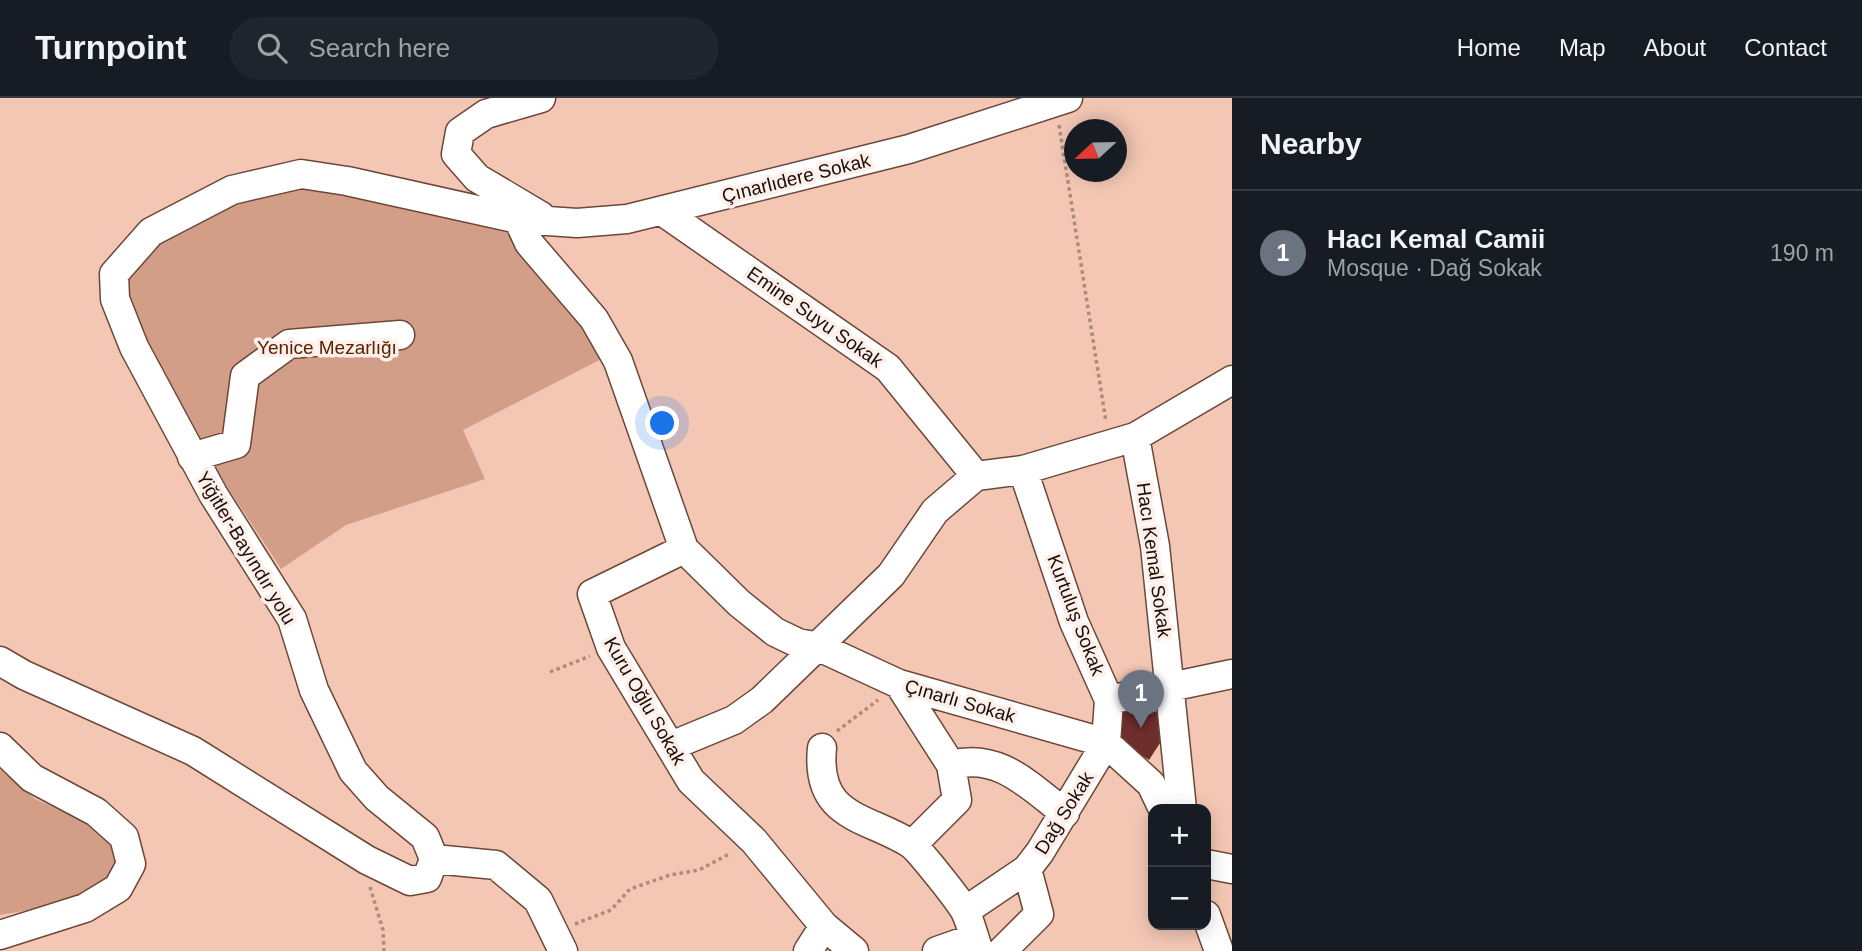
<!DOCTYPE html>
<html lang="en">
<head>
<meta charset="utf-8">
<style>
  :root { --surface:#171b24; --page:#20242c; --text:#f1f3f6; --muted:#9ea1a6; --line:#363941; --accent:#327186 }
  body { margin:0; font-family:Arial,sans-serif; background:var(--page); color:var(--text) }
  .controls { position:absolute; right:21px; bottom:21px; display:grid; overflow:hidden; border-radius:14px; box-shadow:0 4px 18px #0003 }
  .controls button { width:63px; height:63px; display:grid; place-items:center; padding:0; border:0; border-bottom:2px solid var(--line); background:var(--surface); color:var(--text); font:35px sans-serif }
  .compass { position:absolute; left:1064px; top:21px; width:63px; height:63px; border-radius:50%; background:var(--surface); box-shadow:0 4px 18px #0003; rotate:248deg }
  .you { position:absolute; left:663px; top:326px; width:24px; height:24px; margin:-18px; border:5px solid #fff; border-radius:50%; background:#1a73e8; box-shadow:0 0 0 10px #1a73e833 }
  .badge { display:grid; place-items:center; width:46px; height:46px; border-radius:50%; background:var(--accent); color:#fff; font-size:23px; font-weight:700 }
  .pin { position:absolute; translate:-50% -58px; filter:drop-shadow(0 2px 4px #0008) }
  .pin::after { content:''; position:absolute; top:37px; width:24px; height:21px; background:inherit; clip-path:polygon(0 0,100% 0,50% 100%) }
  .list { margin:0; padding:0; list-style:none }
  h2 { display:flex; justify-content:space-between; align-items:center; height:91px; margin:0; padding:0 28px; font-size:30px }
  h2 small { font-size:23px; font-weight:400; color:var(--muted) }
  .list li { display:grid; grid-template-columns:46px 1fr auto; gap:21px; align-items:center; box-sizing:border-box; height:126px; padding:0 28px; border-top:2px solid var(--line) }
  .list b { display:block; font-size:26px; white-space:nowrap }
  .list p { margin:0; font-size:23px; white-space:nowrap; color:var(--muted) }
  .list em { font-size:23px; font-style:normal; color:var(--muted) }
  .icon { flex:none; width:38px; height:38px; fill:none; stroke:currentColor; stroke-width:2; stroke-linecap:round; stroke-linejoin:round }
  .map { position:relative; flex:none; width:1232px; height:853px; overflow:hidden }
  header { display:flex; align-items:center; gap:42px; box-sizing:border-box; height:98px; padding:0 35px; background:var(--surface); border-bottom:2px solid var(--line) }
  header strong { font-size:33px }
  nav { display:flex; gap:38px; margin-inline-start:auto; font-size:24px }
  .search { width:490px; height:63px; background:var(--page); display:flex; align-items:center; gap:18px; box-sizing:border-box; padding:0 24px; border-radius:38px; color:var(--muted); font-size:26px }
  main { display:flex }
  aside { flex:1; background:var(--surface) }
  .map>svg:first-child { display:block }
  .green { fill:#d39e88 }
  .building { fill:#6e2e2c }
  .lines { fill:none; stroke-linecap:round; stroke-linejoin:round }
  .minor-casing { stroke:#6c4738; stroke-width:31 }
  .path { stroke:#ad8a7c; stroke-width:3.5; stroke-dasharray:3.5 3.5; stroke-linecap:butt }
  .minor { stroke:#fff; stroke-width:28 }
  .labels { text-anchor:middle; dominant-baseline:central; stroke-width:7; stroke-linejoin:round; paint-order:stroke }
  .street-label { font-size:19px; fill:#1c0d07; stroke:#fdefea }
  .park-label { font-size:19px; fill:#5d2000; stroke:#fdefea }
</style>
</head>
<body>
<header>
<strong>Turnpoint</strong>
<div class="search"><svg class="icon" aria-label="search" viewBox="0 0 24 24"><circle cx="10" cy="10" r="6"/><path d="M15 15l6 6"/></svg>Search here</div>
<nav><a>Home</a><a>Map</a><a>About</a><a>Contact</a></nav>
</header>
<main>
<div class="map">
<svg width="1232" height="853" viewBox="0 0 1232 853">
  <rect width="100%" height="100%" fill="#f3c7b4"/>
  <path class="green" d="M295,81l177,37 46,20 99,115 -154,79 22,49 -139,46 -65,44c-58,-92 -130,-182 -159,-289 47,-65 102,-76 173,-101z
    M0,671l35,30 41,18 37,23 5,22c-24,43 -74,45 -118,53z"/>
  <path class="building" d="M1133,599l40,26 -24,37 -40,-26z"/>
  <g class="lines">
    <g class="minor-casing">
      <path id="minor" d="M541,0l-55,16 -26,18 -4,22 21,24 64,38
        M662,113l226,157 88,108
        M518,121l11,24 65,76 24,42 66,188 55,54 36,29 23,11 21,4 80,37 207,59 45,41 12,25
        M1135,339l20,109 27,263
        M192,359l44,-13 9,-68 44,-32 111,-9
        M1023,372l51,152 35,78 123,-26
        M684,451l-92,45 19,54 80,133 63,60 70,85 30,25
        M0,563l24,14 169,76 174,109 43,21 17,-3 7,-19 -9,-22 -48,-39 -24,-27 -39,-81 -22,-71 -79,-125 -79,-147 -19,-48 -1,-25 37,-42 81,-42 69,-16 46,7 171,38 59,4 50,-4 282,-70 159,-51
        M899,586l52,81
        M671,648l63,-26 28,-20 129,-125 44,-64 41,-35 47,-6 112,-33 97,-57
        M0,649l32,31 64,34 28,25 7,27 -13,24 -33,20 -85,27
        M822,650c-7,71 45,68 89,96 9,7 47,55 54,67 6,12 9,27 14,40
        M912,747l45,-45 -6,-35c48,-13 78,21 114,48
        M434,761l62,6 42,35 25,51
        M1206,766l26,5
        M965,813l62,-42
        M1206,817l13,36
        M808,853l16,-25
        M937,853l37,-13
        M1002,853l37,-37 -12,-45 13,-17 66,-109 3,-43"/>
    </g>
    <path class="path" d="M1059,27l47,297
      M550,574l40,-16
      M837,633l41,-31
      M370,789l13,43 1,21
      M575,826l36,-14 19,-21 40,-14 29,-5 32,-17"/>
    <use href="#minor" class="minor"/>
  </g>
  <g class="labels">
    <g class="street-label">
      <text transform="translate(796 80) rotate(-14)">Çınarlıdere Sokak</text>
      <text transform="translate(815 219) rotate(35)">Emine Suyu Sokak</text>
      <text transform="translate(246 450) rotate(59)">Yiğitler-Bayındır yolu</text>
      <text transform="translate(1154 462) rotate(82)">Hacı Kemal Sokak</text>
      <text transform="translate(1076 517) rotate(69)">Kurtuluş Sokak</text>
      <text transform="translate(645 603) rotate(60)">Kuru Oğlu Sokak</text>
      <text transform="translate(960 603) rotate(16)">Çınarlı Sokak</text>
      <text transform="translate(1064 715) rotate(-58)">Dağ Sokak</text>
    </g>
    <g class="park-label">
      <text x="327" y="249">Yenice Mezarlığı</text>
    </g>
  </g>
</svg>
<div class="controls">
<button>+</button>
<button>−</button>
</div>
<svg class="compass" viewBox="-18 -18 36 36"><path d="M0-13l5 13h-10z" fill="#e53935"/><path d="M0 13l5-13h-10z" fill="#9ea1a6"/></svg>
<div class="you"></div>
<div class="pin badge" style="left:1141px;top:630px;background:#6b7280">1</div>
</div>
<aside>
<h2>Nearby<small></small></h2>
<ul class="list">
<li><span class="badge" style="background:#6b7280">1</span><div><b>Hacı Kemal Camii</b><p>Mosque · Dağ Sokak</p></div><em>190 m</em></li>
</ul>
</aside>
</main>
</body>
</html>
